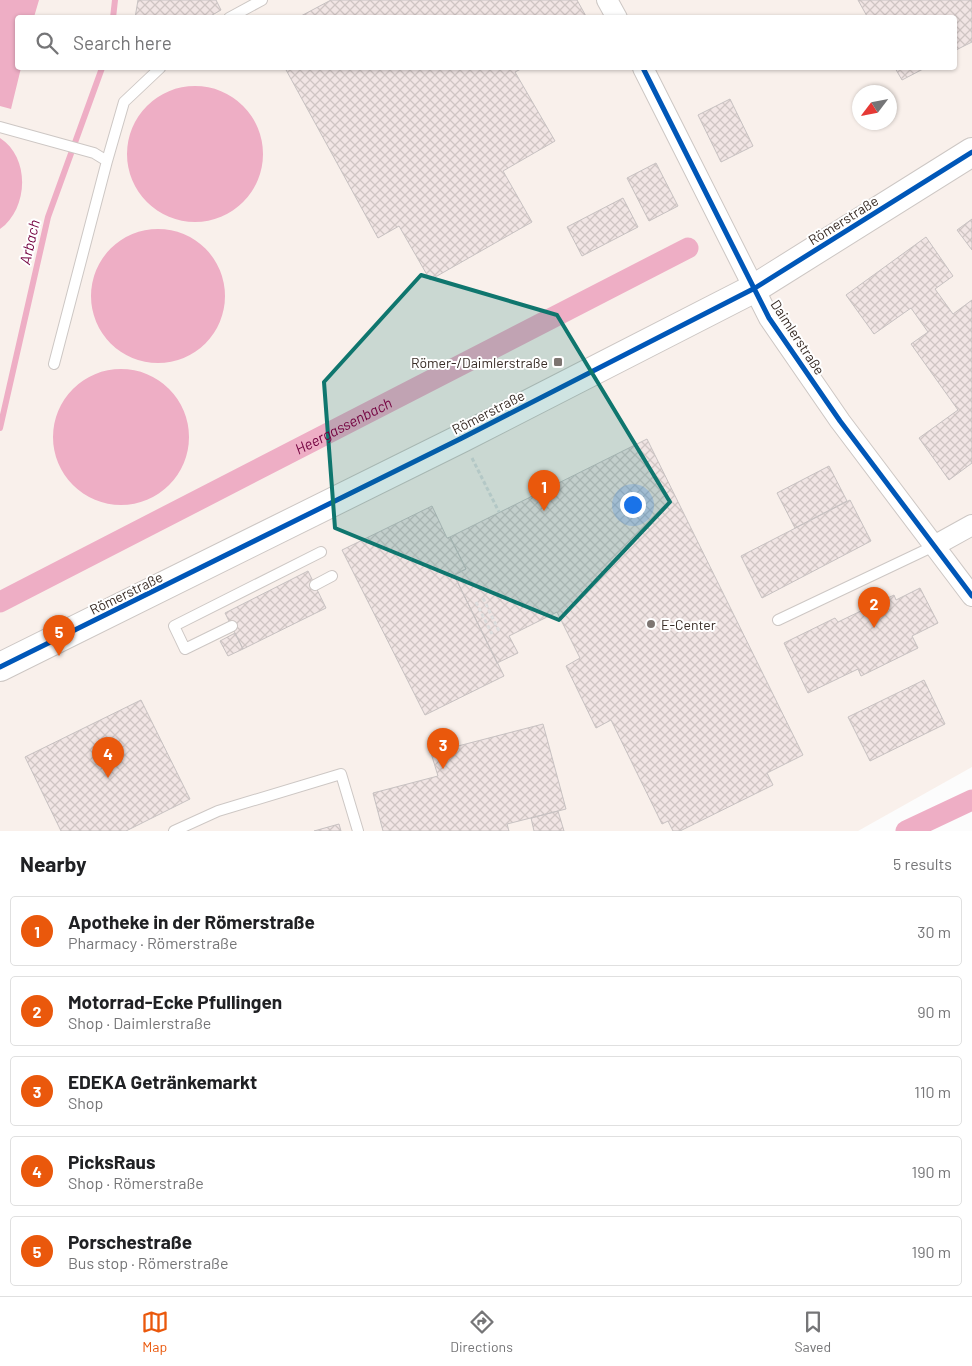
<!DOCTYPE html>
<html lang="en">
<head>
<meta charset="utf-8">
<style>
  :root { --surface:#fff; --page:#f2f2f2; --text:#202124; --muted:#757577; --line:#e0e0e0; --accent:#ea580c }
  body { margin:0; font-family:Barlow,sans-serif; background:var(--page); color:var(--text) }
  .compass { position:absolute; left:852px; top:85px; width:45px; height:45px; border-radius:50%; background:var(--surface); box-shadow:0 1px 4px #0004; rotate:238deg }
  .you { position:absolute; left:632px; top:504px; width:18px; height:18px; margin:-12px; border:4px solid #fff; border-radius:50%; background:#1a73e8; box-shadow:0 0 0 8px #1a73e833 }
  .badge { display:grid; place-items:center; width:32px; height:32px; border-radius:50%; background:var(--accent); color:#fff; font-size:16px; font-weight:700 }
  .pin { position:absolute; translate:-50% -41px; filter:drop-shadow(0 1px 2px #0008) }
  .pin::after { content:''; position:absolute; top:26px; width:18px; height:15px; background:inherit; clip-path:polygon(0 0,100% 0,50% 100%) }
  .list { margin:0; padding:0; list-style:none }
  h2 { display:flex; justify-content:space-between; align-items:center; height:65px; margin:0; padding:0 20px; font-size:21px }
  h2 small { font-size:16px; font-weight:400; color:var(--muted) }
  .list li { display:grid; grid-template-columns:32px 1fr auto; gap:15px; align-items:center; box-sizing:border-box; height:70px; margin:0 10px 10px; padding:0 10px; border:1px solid var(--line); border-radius:5px }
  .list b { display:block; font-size:19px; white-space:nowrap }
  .list p { margin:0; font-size:16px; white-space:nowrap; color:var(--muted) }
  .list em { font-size:16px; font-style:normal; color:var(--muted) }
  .icon { flex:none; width:28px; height:28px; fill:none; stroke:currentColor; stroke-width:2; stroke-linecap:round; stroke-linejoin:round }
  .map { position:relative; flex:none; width:972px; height:831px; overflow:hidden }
  .search { position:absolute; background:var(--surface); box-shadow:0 1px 4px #0004; left:15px; right:15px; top:15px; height:55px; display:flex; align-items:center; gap:12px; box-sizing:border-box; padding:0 18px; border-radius:5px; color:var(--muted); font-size:19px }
  .sheet { height:465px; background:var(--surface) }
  nav { display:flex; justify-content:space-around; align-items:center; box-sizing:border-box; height:70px; border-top:1px solid var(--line); background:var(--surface); font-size:14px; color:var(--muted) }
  nav a { display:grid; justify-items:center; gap:2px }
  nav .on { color:var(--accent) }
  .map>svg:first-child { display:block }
  .built { fill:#f9f0eb; fill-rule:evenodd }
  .water { fill:#eeaec5 }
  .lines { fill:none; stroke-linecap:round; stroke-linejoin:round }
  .stream { stroke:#eeaec5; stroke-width:6 }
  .canal { stroke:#eeaec5; stroke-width:21 }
  .building { fill:url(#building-cross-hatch); stroke:#c7c1c1 }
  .service-casing { stroke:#cdc7c4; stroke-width:12 }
  .minor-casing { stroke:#cdc7c4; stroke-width:22 }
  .secondary-casing { stroke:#cdc7c4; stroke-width:30 }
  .path { stroke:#dddcdc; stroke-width:3; stroke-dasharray:4 2.5; stroke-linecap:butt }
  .service { stroke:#fff; stroke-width:10 }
  .minor { stroke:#fff; stroke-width:20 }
  .secondary { stroke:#fff; stroke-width:28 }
  .cycleway-casing { stroke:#fff; stroke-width:8 }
  .cycleway { stroke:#0057b8; stroke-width:5 }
  .marked { fill:#0f766e; fill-opacity:0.2; stroke:#0f766e; stroke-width:4; stroke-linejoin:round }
  .poi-dot { fill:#7d7571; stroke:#fff; stroke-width:2 }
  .labels { text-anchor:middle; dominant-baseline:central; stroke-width:4; stroke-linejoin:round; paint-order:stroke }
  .street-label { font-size:14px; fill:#382c26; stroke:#fff }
  .poi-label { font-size:14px; fill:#382c26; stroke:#fff; text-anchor:end }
  .water-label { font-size:15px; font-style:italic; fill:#73003f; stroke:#fff }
</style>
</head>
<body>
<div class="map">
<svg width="972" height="831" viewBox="0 0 972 831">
  <defs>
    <pattern id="building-cross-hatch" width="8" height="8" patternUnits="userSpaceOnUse" patternTransform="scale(1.25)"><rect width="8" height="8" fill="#f1e5e4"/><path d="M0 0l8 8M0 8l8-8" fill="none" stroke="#cfc5c3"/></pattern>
  </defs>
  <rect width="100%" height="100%" fill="#fcfcfc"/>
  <path class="built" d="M0,0h972v767l-114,64h-858zM18,18h936v50h-936zM860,92h30v30h-30z"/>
  <path class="water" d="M0,0h39l-5,17 -16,1v50h3l-10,41 -11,-3z
    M127 154a68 68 0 1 1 136 0a68 68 0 1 1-136 0Z
    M0,138c31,20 28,71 0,91z
    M91 296a67 67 0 1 1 134 0a67 67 0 1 1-134 0Z
    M53 437a68 68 0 1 1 136 0a68 68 0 1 1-136 0Z"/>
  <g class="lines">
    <path class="stream" d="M113,18l2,-18
      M0,428l48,-211 54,-149"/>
    <g class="canal">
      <path id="s1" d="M0,602l688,-354"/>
      <path d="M906,831l66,-31"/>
    </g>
  </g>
  <path class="building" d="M138,0h78l5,10 -14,8h-72z
    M331,0h246l10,18 -286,-2z
    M858,0h114v42l-18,9v-33h-86z
    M285,68h238l-8,4 40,69 -52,30 29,51 -102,58 -31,-54 -21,12z
    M895,68h30l-23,12z
    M730,99l23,47 -32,16 -23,-47z
    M656,163l22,43 -29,15 -22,-43z
    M623,198l15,29 -56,29 -15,-29z
    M972,219v31l-15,-20z
    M926,237l27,39 -18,13 18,25 19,-14v163l-23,17 -30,-42 39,-28 -47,-66 17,-12 -17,-24 -37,26 -28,-39z
    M647,439l156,316 -36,18 6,12 -93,46h-7l-5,-10 -6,3 -51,-104 -15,8 -30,-62 14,-8 -23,-46 -48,24 9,17 -21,10 -43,-88 12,-6 -16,-32z
    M829,466l18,35 -52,27 -18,-35z
    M850,500l21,41 -109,57 -21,-42z
    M432,506l15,32 3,-1 16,32 -12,6 50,101 -79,39 -83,-165z
    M308,571l18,37 -83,41 -18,-36z
    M920,588l18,35 -26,13 6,12 -57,28 -3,-7 -50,24 -24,-50 51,-25 3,4 56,-27 2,5z
    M235,633l8,16 -15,7 -8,-15z
    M924,680l21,44 -75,37 -22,-44z
    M141,700l49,99 -64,32h-65l-36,-74z
    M543,724l23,85 -59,15 2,7h-126l-10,-38 65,-17 -7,-23z
    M558,811l6,20h-30l-3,-13z
    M339,824l2,7h-27z"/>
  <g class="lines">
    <g class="service-casing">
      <path id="service" d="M229,18l33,-18
        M0,127l94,26 13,8 -53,203
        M107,161l17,-59 36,-34
        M315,585l17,-9
        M778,620l156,-74
        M232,626l-47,23 -11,-23 147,-74
        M174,831l44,-20 123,-37 17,57"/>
    </g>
    <g class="minor-casing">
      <path id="minor" d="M607,0l10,18
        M643,68l126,250 71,103 132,175
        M934,546l38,-21"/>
    </g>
    <g class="secondary-casing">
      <path id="secondary" d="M0,667l462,-229 293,-150 217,-136"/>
    </g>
    <path class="path" d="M472,458l27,54
      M483,598l16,33
      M476,602l16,32"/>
    <use href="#service" class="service"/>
    <use href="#minor" class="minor"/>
    <use href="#secondary" class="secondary"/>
    <g class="cycleway-casing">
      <path id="cycleway" d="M643,68l126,250 71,103 132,175
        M0,667l462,-229 293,-150 217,-136"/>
    </g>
    <use href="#cycleway" class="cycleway"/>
  </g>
  <path class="marked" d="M421,275l136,40 113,187 -111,118 -224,-92 -11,-146z"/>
  <g class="poi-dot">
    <rect x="553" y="357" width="10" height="10" rx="2.5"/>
    <circle cx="651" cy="624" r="5"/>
  </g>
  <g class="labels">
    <g class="street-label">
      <text transform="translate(843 220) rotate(-32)">Römerstraße</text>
      <text transform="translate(798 337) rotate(57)">Daimlerstraße</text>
      <text transform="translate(488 412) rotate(-27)">Römerstraße</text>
      <text transform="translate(126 593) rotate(-26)">Römerstraße</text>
    </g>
    <g class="poi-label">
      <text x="548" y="362">Römer-/Daimlerstraße</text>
      <text x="661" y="624" text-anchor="start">E-Center</text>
    </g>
    <g class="water-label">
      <text transform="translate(29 242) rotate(-77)">Arbach</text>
      <text stroke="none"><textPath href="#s1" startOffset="386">Heergassenbach</textPath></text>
    </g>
  </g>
</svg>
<svg class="compass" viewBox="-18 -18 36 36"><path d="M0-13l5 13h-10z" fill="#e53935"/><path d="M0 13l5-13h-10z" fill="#757577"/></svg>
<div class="you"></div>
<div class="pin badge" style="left:544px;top:511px">1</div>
<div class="pin badge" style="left:874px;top:628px">2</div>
<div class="pin badge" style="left:443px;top:769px">3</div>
<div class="pin badge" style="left:108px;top:778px">4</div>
<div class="pin badge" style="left:59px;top:656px">5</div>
<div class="search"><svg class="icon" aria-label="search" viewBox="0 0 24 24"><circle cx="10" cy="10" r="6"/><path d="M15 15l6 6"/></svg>Search here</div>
</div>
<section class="sheet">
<h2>Nearby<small>5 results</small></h2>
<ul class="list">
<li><span class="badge">1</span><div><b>Apotheke in der Römerstraße</b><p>Pharmacy · Römerstraße</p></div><em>30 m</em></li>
<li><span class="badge">2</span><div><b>Motorrad-Ecke Pfullingen</b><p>Shop · Daimlerstraße</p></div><em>90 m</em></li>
<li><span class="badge">3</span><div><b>EDEKA Getränkemarkt</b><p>Shop</p></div><em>110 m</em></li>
<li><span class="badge">4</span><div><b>PicksRaus</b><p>Shop · Römerstraße</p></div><em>190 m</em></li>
<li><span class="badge">5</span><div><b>Porschestraße</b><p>Bus stop · Römerstraße</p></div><em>190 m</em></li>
</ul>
</section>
<nav>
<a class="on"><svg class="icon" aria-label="map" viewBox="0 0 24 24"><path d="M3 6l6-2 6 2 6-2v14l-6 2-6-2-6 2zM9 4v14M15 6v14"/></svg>Map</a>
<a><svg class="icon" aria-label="directions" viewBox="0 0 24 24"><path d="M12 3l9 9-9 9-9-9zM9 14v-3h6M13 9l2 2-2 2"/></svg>Directions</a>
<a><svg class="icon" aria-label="saved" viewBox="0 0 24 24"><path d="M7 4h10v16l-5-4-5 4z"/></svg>Saved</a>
</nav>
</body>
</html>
